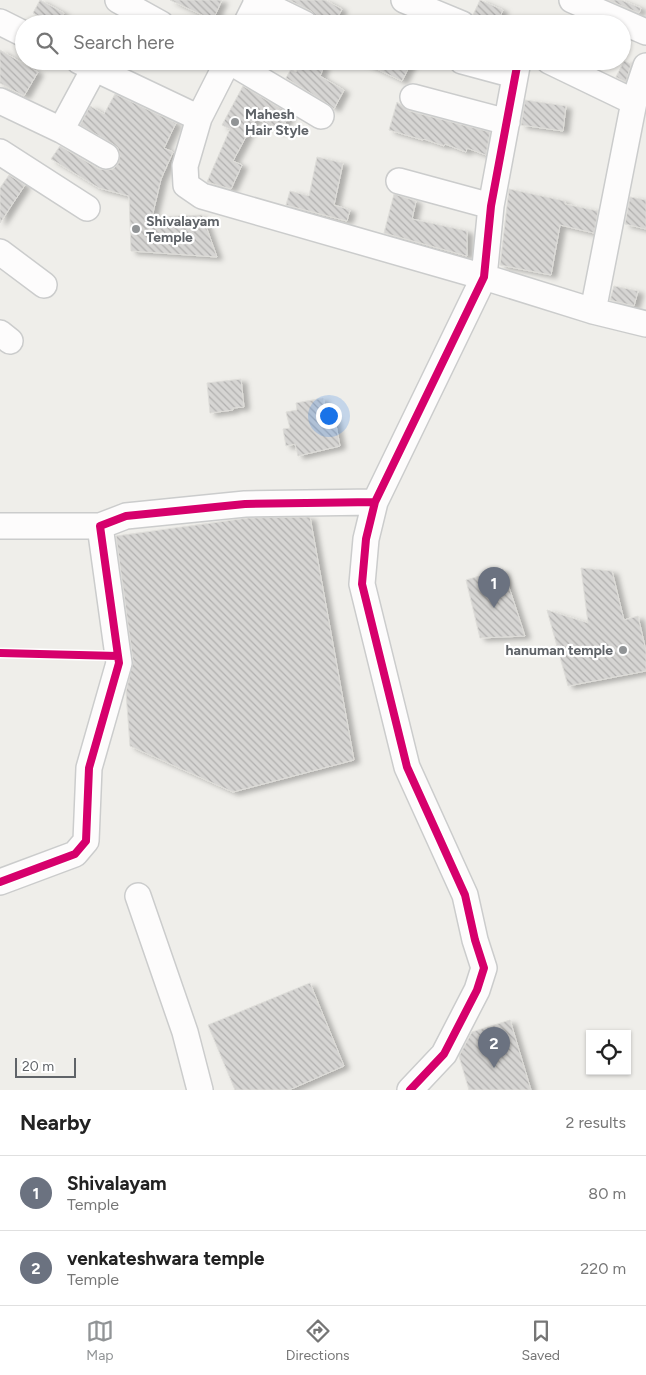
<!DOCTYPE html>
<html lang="en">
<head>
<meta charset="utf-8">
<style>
  :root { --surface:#fff; --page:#f6f6f6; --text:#222; --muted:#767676; --line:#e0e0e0; --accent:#919496 }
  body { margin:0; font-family:Figtree,sans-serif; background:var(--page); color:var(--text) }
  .controls { position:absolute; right:15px; bottom:15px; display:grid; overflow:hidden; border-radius:0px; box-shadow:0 1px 4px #0004 }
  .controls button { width:45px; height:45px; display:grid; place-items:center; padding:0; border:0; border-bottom:1px solid var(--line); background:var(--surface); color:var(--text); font:25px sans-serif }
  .scale { position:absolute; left:15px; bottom:12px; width:61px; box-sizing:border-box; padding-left:5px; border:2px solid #5f6368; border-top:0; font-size:14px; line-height:18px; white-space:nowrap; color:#5f6368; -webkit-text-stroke:4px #fff; paint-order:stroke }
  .you { position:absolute; left:328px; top:415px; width:18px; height:18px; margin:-12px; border:4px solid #fff; border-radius:50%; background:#1a73e8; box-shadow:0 0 0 8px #1a73e833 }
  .badge { display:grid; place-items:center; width:32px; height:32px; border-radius:50%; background:var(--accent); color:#fff; font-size:16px; font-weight:700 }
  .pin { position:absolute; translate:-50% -41px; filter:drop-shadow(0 1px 2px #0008) }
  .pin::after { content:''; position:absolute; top:26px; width:18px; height:15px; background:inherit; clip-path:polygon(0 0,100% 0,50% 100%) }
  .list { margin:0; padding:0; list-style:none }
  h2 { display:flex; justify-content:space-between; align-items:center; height:65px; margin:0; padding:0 20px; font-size:21px }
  h2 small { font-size:16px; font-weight:400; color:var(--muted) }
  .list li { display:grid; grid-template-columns:32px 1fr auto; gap:15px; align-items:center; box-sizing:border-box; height:75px; padding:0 20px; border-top:1px solid var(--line) }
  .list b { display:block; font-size:19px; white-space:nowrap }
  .list p { margin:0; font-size:16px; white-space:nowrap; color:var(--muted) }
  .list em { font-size:16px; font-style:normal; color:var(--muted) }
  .icon { flex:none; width:28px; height:28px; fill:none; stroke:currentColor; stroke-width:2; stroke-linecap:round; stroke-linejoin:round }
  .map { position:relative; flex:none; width:646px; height:1090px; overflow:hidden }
  .search { position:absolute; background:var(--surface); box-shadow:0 1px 4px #0004; left:15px; right:15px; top:15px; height:55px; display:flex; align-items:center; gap:12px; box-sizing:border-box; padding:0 18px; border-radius:28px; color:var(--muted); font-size:19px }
  .sheet { height:215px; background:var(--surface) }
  nav { display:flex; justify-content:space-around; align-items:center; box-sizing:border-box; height:70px; border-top:1px solid var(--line); background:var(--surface); font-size:14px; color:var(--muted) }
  nav a { display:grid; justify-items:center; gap:2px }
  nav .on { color:var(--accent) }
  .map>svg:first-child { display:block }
  .building { fill:url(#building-back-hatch); stroke:#deddd9; filter:url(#shadow) }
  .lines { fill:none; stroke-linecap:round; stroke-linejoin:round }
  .minor-casing { stroke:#cbcccc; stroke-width:28 }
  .minor { stroke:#fdfcfc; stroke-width:25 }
  .cycleway-casing { stroke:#fff; stroke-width:11 }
  .cycleway { stroke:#d6006c; stroke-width:8 }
  .poi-dot { fill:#919496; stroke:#fff; stroke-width:2 }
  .labels { text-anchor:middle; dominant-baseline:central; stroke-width:4.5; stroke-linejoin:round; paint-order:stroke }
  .poi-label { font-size:14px; font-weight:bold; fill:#5f6368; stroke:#fff; text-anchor:start }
</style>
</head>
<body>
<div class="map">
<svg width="646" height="1090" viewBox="0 0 646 1090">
  <defs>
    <pattern id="building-back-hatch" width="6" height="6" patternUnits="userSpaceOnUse" patternTransform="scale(1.25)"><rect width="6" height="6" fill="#d6d5d3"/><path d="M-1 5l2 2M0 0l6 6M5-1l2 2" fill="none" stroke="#b1b0af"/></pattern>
    <filter id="shadow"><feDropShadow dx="5.5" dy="3" stdDeviation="2.5" flood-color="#0004"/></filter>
  </defs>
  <rect width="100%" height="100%" fill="#efeeea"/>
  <path class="building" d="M40,0l24,13 -7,11h-5l-19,-11z
    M170,0h52l-9,20z
    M289,0h36l17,9 -8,15h-6l-10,-6 -7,-7z
    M480,0l23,10 -6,14h-11l-11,-5 -2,-4z
    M608,0h13l20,8 -2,5z
    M0,50l38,22 -14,24 -24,-13z
    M301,61h11l12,6 -4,9 24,14 -10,19 -6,-5 -42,-26 5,-9 5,3z
    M360,61h52l-10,20z
    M624,61l7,3 -5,18 -10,-5z
    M243,86l47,28 -10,18 -24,-14 -23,43 9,4 -11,24 -24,-7 23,-53 -8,-4z
    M115,94l61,29 -12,25 9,4 -12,27 -9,38 50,-2 15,42 -86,-6 -2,-55 -30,-8 -48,-29 9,-13 39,23 7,1 7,-1 5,-5 2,-8 -2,-8 -5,-4 -33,-19 10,-19 14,8z
    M525,100l41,6 -3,25 -42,-6z
    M397,102l12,9 81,21 -4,23 -19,-7 -1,4 -21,-8 -1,2 -20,-7 -1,1 -34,-10z
    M317,157l26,6 -9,42 16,5 -3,11 -61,-16 4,-14 19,5z
    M9,175l16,10 -25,38v-35z
    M509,189l56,12v3l33,7 -4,22 -34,-8 -9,50 -51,-10z
    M394,194l22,7 -4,18 55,12v25l-83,-23z
    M630,197l16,3v29l-21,-5z
    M614,286l24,5 -4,15 -24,-6z
    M241,379l3,28 -11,1v2l-23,3 -3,-30z
    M323,398l4,18 7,-1 6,31 -42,10 -3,-12 -9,2 -3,-17 7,-1 -4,-16 11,-2 -1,-7z
    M310,517l44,243 -121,32 -103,-46 -4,-54 7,-31 -17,-125 132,-18z
    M581,568l31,3 12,49 14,-4 8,35v20l-78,15 -21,-76 41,13z
    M503,569l22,67 -45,2 -14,-58z
    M310,983l34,83 -55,24h-54l-27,-65z
    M510,1020l21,70h-62l-10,-34 13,-24z"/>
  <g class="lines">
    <g class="minor-casing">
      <path id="minor" d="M118,0l43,24
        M256,0l49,24
        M404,0l58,24
        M572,0l74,32
        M0,22l24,12
        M246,24l12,-24
        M79,61l120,57 -14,48 1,19 16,11 282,81 109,34 53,13
        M229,61l92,55
        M462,61l52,14
        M549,61l85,41
        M413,97l94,25
        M0,101l61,29 33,-61
        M199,118l29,-57
        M61,130l45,26
        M0,152l87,56
        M399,181l92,25
        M0,252l44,33
        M593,311l41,-209 12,-36
        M0,333l10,8
        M0,526h100
        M0,882l75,-28 11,-13 3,-73 30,-105 -19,-137 26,-10 119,-12 130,-2
        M138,896l47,136 15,58
        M410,1090l34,-36 33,-64 7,-22 -9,-28 -10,-45 -58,-128 -45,-183 4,-45 9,-37 109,-225 7,-71 27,-145"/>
    </g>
    <use href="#minor" class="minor"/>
    <g class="cycleway-casing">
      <path id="cycleway" d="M0,653l118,3
        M0,882l75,-28 11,-13 3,-73 30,-105 -19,-137 26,-10 119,-12 130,-2
        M410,1090l34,-36 33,-64 7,-22 -9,-28 -10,-45 -58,-128 -45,-183 4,-45 9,-37 109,-225 7,-71 27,-145"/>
    </g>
    <use href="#cycleway" class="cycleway"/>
  </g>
  <g class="poi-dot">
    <circle cx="235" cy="122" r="5"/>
    <circle cx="136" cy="229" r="5"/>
    <circle cx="623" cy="650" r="5"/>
  </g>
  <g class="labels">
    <g class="poi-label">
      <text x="245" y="114">Mahesh<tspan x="245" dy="16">Hair Style</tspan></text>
      <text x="146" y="221">Shivalayam<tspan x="146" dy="16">Temple</tspan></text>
      <text x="613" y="650" text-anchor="end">hanuman temple</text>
    </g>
  </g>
</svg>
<div class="controls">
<button><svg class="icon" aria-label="locate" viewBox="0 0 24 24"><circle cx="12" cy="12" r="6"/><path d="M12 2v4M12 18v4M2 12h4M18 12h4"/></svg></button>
</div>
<div class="scale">20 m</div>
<div class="you"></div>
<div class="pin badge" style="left:494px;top:608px;background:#6b7280">1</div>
<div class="pin badge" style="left:494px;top:1068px;background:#6b7280">2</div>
<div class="search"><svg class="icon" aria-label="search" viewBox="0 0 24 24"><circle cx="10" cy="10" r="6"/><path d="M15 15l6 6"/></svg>Search here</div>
</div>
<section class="sheet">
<h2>Nearby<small>2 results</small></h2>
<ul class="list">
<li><span class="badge" style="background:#6b7280">1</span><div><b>Shivalayam</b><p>Temple</p></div><em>80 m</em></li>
<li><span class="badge" style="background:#6b7280">2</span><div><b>venkateshwara temple</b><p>Temple</p></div><em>220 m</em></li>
</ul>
</section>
<nav>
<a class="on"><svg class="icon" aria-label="map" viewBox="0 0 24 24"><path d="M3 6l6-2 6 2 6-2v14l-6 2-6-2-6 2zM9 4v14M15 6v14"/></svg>Map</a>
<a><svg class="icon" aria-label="directions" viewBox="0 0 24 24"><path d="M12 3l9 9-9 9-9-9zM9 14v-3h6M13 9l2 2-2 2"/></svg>Directions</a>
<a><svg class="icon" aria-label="saved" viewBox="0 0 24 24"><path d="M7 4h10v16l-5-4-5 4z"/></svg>Saved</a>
</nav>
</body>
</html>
